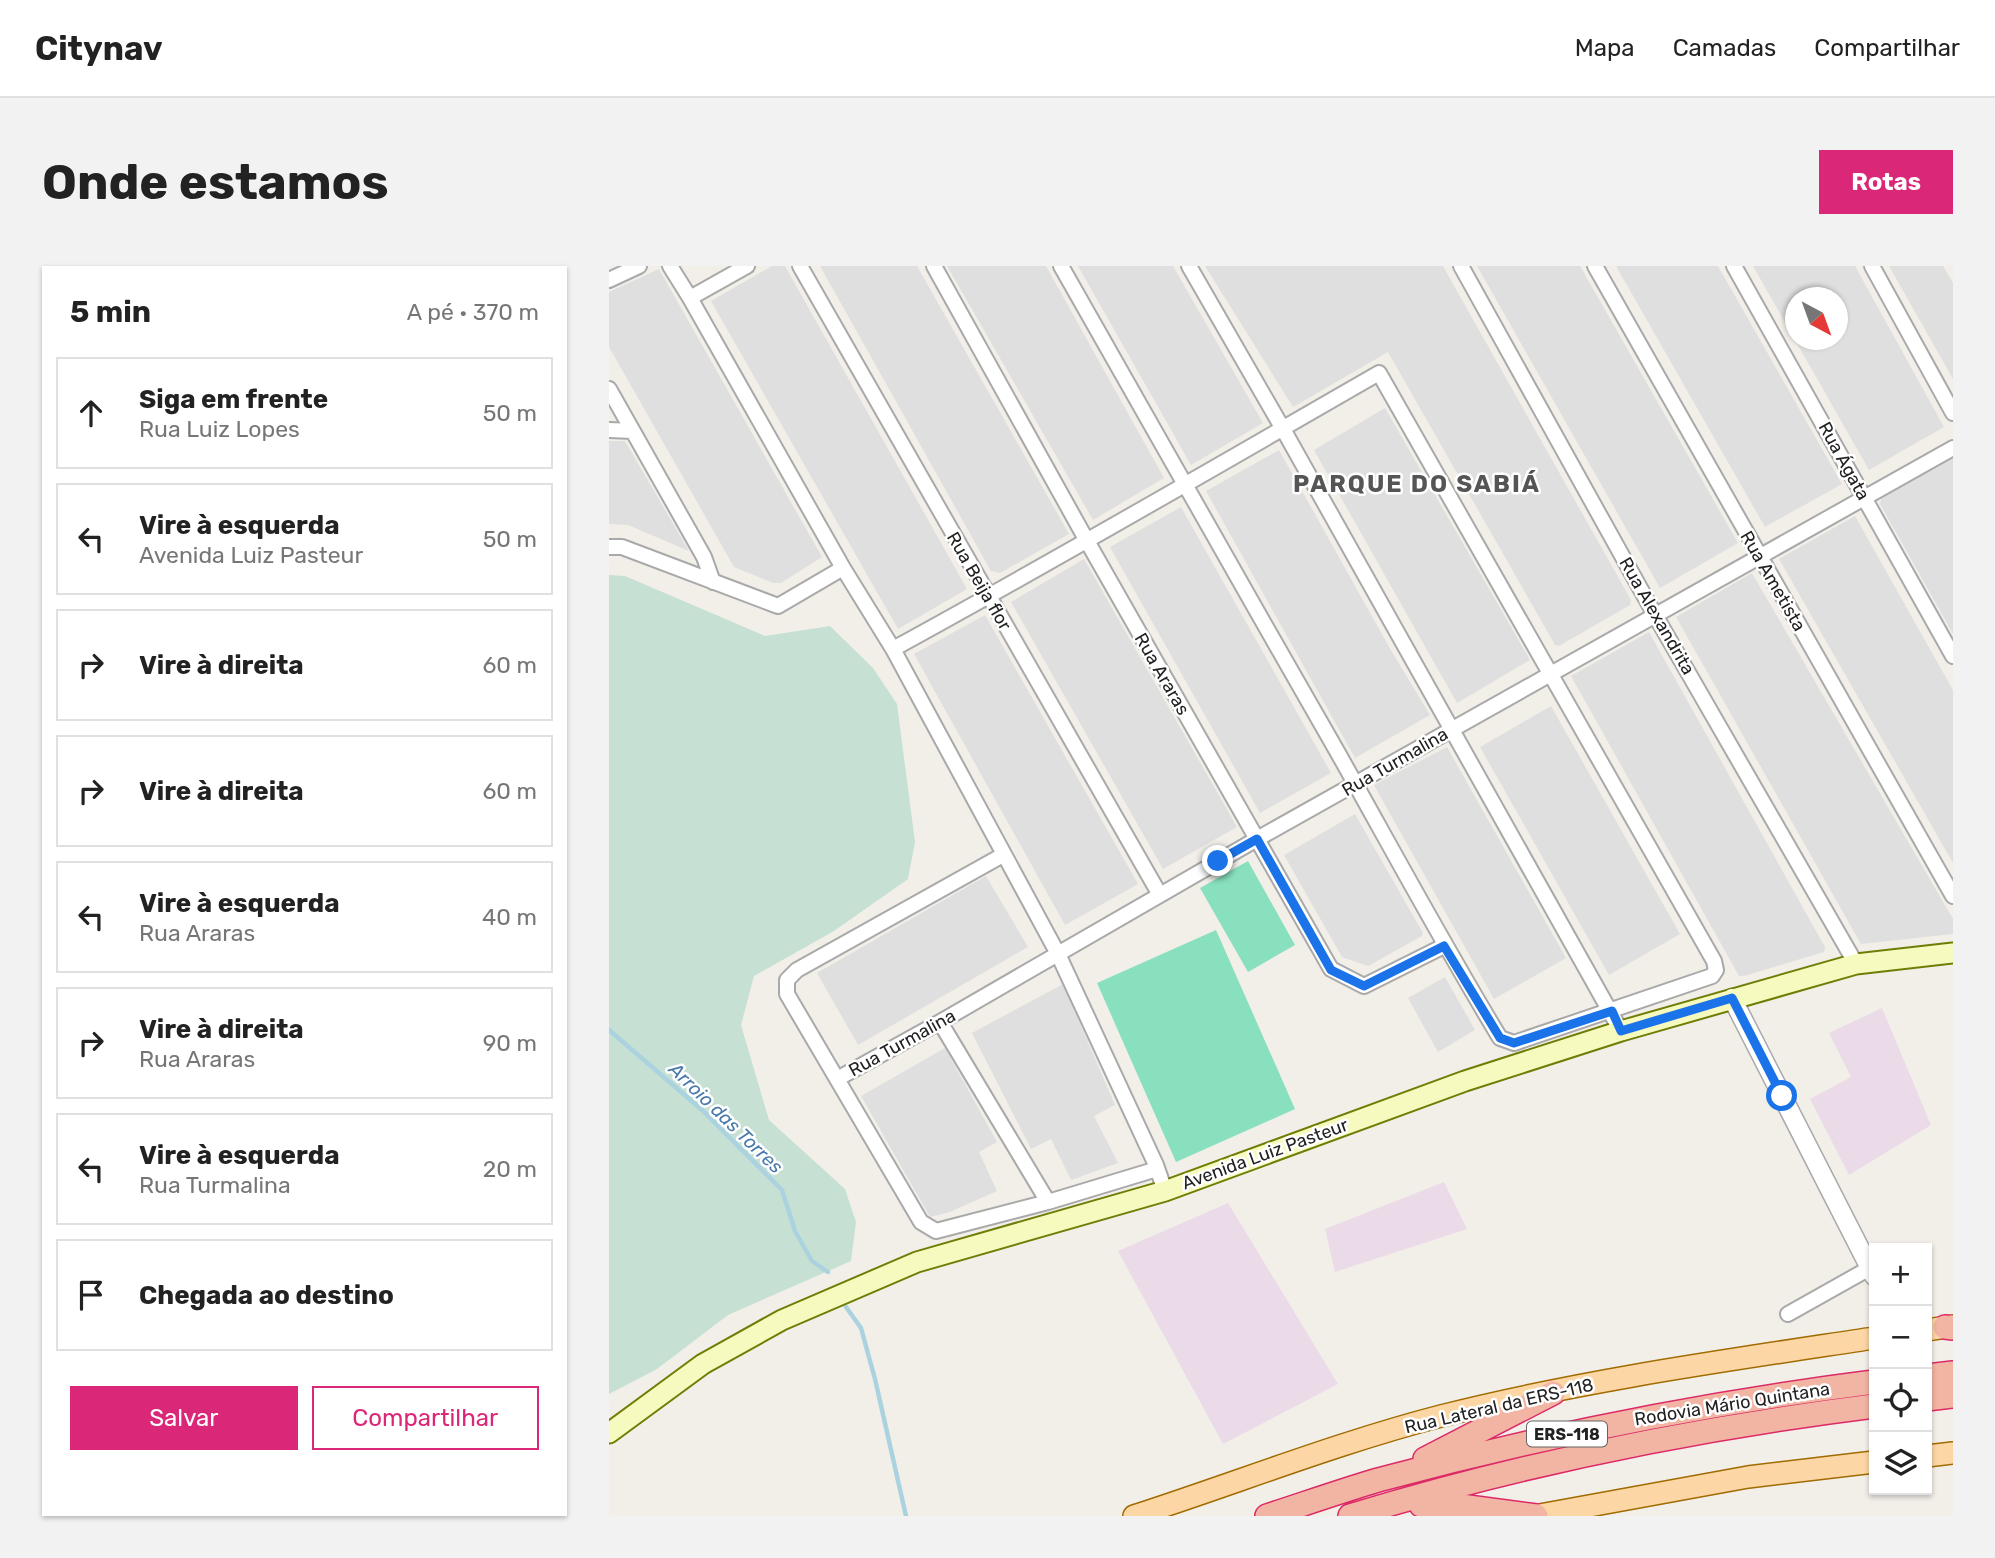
<!DOCTYPE html>
<html lang="pt">
<head>
<meta charset="utf-8">
<style>
  :root { --surface:#fff; --page:#f2f2f2; --text:#222; --muted:#767676; --line:#e0e0e0; --accent:#db2777 }
  body { margin:0; font-family:Rubik,sans-serif; background:var(--page); color:var(--text) }
  .controls { position:absolute; right:21px; bottom:21px; display:grid; overflow:hidden; border-radius:0px; box-shadow:0 2px 5px #0004 }
  .controls button { width:63px; height:63px; display:grid; place-items:center; padding:0; border:0; border-bottom:2px solid var(--line); background:var(--surface); color:var(--text); font:35px sans-serif }
  .compass { position:absolute; left:1176px; top:21px; width:63px; height:63px; border-radius:50%; background:var(--surface); box-shadow:0 2px 5px #0004; rotate:139deg }
  .stop { position:absolute; width:21px; height:21px; margin:-16px; border:5px solid #1a73e8; border-radius:50%; background:#fff }
  .stop.end { background:#1a73e8; border-color:#fff; box-shadow:0 2px 7px #0008 }
  .list { margin:0; padding:0; list-style:none }
  h2 { display:flex; justify-content:space-between; align-items:center; height:91px; margin:0; padding:0 28px; font-size:30px }
  h2 small { font-size:23px; font-weight:400; color:var(--muted) }
  .list li { display:grid; grid-template-columns:46px 1fr auto; gap:21px; align-items:center; box-sizing:border-box; height:112px; margin:0 14px 14px; padding:0 14px; border:2px solid var(--line); border-radius:0px }
  .list b { display:block; font-size:26px; white-space:nowrap }
  .list p { margin:0; font-size:23px; white-space:nowrap; color:var(--muted) }
  .list em { font-size:23px; font-style:normal; color:var(--muted) }
  .actions { display:flex; gap:14px; padding:21px 28px }
  .actions a { flex:1; padding:16px 0; border:2px solid var(--accent); border-radius:0px; text-align:center; font-size:24px; color:var(--accent) }
  .actions .main { background:var(--accent); color:#fff }
  .icon { flex:none; width:38px; height:38px; fill:none; stroke:currentColor; stroke-width:2; stroke-linecap:round; stroke-linejoin:round }
  .map { position:relative; flex:none; width:1344px; height:1250px; overflow:hidden; border-radius:0px }
  header { display:flex; align-items:center; gap:42px; box-sizing:border-box; height:98px; padding:0 35px; background:var(--surface); border-bottom:2px solid var(--line) }
  header strong { font-size:33px }
  nav { display:flex; gap:38px; margin-inline-start:auto; font-size:24px }
  .intro { display:flex; align-items:center; justify-content:space-between; box-sizing:border-box; height:168px; padding:0 42px }
  h1 { margin:0; font-size:49px }
  .button { padding:18px 32px; border-radius:0px; background:var(--accent); color:#fff; font-size:24px; font-weight:700 }
  main { display:flex; gap:42px; padding:0 42px }
  aside { flex:1; background:var(--surface); border-radius:0px; box-shadow:0 2px 5px #0004 }
  .map>svg:first-child { display:block }
  .residential { fill:#e0dfdf; fill-rule:evenodd }
  .industrial { fill:#ebdbe8 }
  .wetland { fill:#c6e0d4 }
  .pitch { fill:#88e0be }
  .lines { fill:none; stroke-linecap:round; stroke-linejoin:round }
  .stream { stroke:#aad3df; stroke-width:4.5 }
  .minor-casing { stroke:#a9a9a9; stroke-width:18 }
  .tertiary-casing { stroke:#a9a9a9; stroke-width:21 }
  .secondary-casing { stroke:#707d05; stroke-width:23 }
  .primary-casing { stroke:#a06b00; stroke-width:24 }
  .trunk-casing { stroke:#dc2a67; stroke-width:26 }
  .minor { stroke:#fff; stroke-width:14 }
  .tertiary { stroke:#fff; stroke-width:18 }
  .secondary { stroke:#f7fabf; stroke-width:19 }
  .primary { stroke:#fcd6a4; stroke-width:21 }
  .trunk { stroke:#f2b4a3; stroke-width:23 }
  .route { stroke:#1a73e8; stroke-width:9 }
  .labels { text-anchor:middle; dominant-baseline:central; stroke-width:5; stroke-linejoin:round; paint-order:stroke }
  .shield { fill:#fff; stroke:#646464; stroke-width:2 }
  .shield-label { font-size:16px; font-weight:bold; fill:#222 }
  .street-label { font-size:18px; fill:#222; stroke:#fff }
  .water-label { font-size:19px; font-style:italic; fill:#4a7aab; stroke:#fff }
  .district-label { font-size:24px; font-weight:bold; letter-spacing:2px; fill:#555; stroke:#fff }
</style>
</head>
<body>
<header>
<strong>Citynav</strong>
<nav><a>Mapa</a><a>Camadas</a><a>Compartilhar</a></nav>
</header>
<div class="intro"><h1>Onde estamos</h1><a class="button">Rotas</a></div>
<main>
<aside>
<h2>5 min<small>A pé · 370 m</small></h2>
<ul class="list">
<li><svg class="icon" aria-label="ahead" viewBox="0 0 24 24"><path d="M12 20V5M6 11l6-6 6 6"/></svg><div><b>Siga em frente</b><p>Rua Luiz Lopes</p></div><em>50 m</em></li>
<li><svg class="icon" aria-label="left" viewBox="0 0 24 24"><path d="M17 20v-9H6M10 6l-5 5 5 5"/></svg><div><b>Vire à esquerda</b><p>Avenida Luiz Pasteur</p></div><em>50 m</em></li>
<li><svg class="icon" aria-label="right" viewBox="0 0 24 24"><path d="M7 20v-9h11M14 6l5 5-5 5"/></svg><div><b>Vire à direita</b></div><em>60 m</em></li>
<li><svg class="icon" aria-label="right" viewBox="0 0 24 24"><path d="M7 20v-9h11M14 6l5 5-5 5"/></svg><div><b>Vire à direita</b></div><em>60 m</em></li>
<li><svg class="icon" aria-label="left" viewBox="0 0 24 24"><path d="M17 20v-9H6M10 6l-5 5 5 5"/></svg><div><b>Vire à esquerda</b><p>Rua Araras</p></div><em>40 m</em></li>
<li><svg class="icon" aria-label="right" viewBox="0 0 24 24"><path d="M7 20v-9h11M14 6l5 5-5 5"/></svg><div><b>Vire à direita</b><p>Rua Araras</p></div><em>90 m</em></li>
<li><svg class="icon" aria-label="left" viewBox="0 0 24 24"><path d="M17 20v-9H6M10 6l-5 5 5 5"/></svg><div><b>Vire à esquerda</b><p>Rua Turmalina</p></div><em>20 m</em></li>
<li><svg class="icon" aria-label="arrive" viewBox="0 0 24 24"><path d="M6 21V4h12l-3 4 3 4H6"/></svg><div><b>Chegada ao destino</b></div></li>
</ul>
<div class="actions"><a class="main">Salvar</a><a>Compartilhar</a></div>
</aside>
<div class="map">
<svg width="1344" height="1250" viewBox="0 0 1344 1250">
  <rect width="100%" height="100%" fill="#f2efe9"/>
  <path class="residential" d="M163,0h13l182,323 -69,40 -187,-328z
    M211,0h97l152,268 -69,39 -9,-2z
    M338,0h99l118,212 -71,42z
    M469,0h95l90,157 -72,42z
    M596,0h238l188,334 -1,5 -71,41 -4,-1 -167,-293 -95,55z
    M868,0h103l158,277 -78,45z
    M1007,0h102l124,218 -77,43z
    M1144,0h102l89,161 -75,43zM1186,32h42v42h-42z
    M1280,0h54l10,17v96z
    M50,3l163,288 -41,26h-8l-39,-16 -125,-220v-55z
    M776,142l145,252 -73,43 -143,-253z
    M0,175h16l64,110 -61,-26 -19,-1z
    M670,184l113,202 38,63 -75,43 -149,-267z
    M1344,188v180l-73,-130 2,-10z
    M572,241l150,266 -71,40 -150,-266z
    M1246,250l98,174v173l-174,-304z
    M475,293l153,268 -74,42 -152,-267z
    M1143,307l201,346v15l-92,10 -185,-327z
    M376,349l153,269 -73,41 -151,-271z
    M1040,366l176,315 -1,5 -80,24h-5l-168,-300z
    M942,440l129,228 -71,41 -129,-228z
    M838,481l119,211 -72,41 -120,-214z
    M746,548l68,119 -1,3 -54,30 -26,-9 -58,-102z
    M377,610l42,71 -170,98 -41,-72z
    M836,711l30,53 -37,22 -30,-54z
    M454,718l52,121 -21,11 24,47 -47,17 -20,-41 -20,10 -59,-116z
    M336,782l52,94 -18,10 18,39 -47,21 -20,5 -69,-121z"/>
  <path class="industrial" d="M1273,742l49,117 -82,50 -39,-76 41,-22 -22,-44z
    M835,916l23,47 -132,43 -10,-43z
    M619,937l110,181 -115,60 -105,-193z"/>
  <path class="wetland" d="M0,309l16,1 140,60 65,-10 43,42 24,36 18,138 -7,37 -74,52 -80,45 -13,49 28,95 76,69 11,33 -5,39 -123,54 -71,54 -48,25z"/>
  <path class="pitch" d="M639,595l47,84 -47,27 -48,-84z
    M607,664l79,179 -119,53 -79,-179z"/>
  <g class="lines">
    <path class="stream" d="M0,764l93,80 80,80 13,41 17,30 16,11
      M237,1041l15,21 14,51 31,137"/>
    <g class="minor-casing">
      <path id="minor" d="M61,0l20,32 153,270 50,81 165,305 98,211 9,26
        M191,0l360,629
        M325,0l153,275 244,428 33,17 80,-40
        M580,0l94,163 338,602
        M852,0l194,349 201,349
        M986,0l358,630
        M1125,0l219,390
        M1263,0l81,147
        M0,14l30,-14
        M81,32l57,-32
        M0,123l95,168 9,25
        M0,164l23,1
        M0,281h13l156,59 65,-38
        M284,383c163,-89 324,-183 486,-276l335,588 2,9 -4,6 -198,67 -14,-5c-57,-94 -108,-189 -162,-285 -93,-162 -185,-325 -277,-487
        M394,589l-206,115 -10,10v14l134,228 15,9 112,-29 109,-33
        M331,756l108,180
        M228,813l103,-57 317,-183 696,-391
        M1179,1048l82,-46"/>
    </g>
    <g class="tertiary-casing">
      <path id="tertiary" d="M1123,732l142,278"/>
    </g>
    <g class="secondary-casing">
      <path id="secondary" d="M0,1167l94,-69 79,-44 135,-58 248,-71 300,-110 156,-50 235,-67 97,-11"/>
    </g>
    <g class="primary-casing">
      <path id="primary" d="M1318,1064l26,-4
        M1318,1190l26,-3
        M525,1250c102,-33 203,-73 307,-100 143,-36 288,-56 433,-78
        M925,1250l214,-39 126,-15"/>
    </g>
    <g class="trunk-casing">
      <path id="trunk" d="M1336,1061l8,1
        M1318,1110l26,-3
        M1318,1133l26,-3
        M816,1193l128,-66
        M812,1239h32l83,11
        M658,1250c37,-12 74,-25 111,-36 163,-44 329,-77 496,-98
        M741,1250c170,-52 348,-88 524,-110"/>
    </g>
    <use href="#minor" class="minor"/>
    <use href="#tertiary" class="tertiary"/>
    <use href="#secondary" class="secondary"/>
    <use href="#primary" class="primary"/>
    <use href="#trunk" class="trunk"/>
  </g>
  <g class="lines">
    <path class="route" d="M609,595l39,-22 74,131 33,16 80,-40 56,92 14,5 98,-32 9,20 111,-33 50,98"/>
  </g>
  <g class="labels">
    <rect class="shield" x="918" y="1155.5" width="80" height="25" rx="5"/>
    <g class="shield-label">
      <text x="958" y="1168">ERS-118</text>
    </g>
    <g class="street-label">
      <text transform="translate(1235 195) rotate(61)">Rua Ágata</text>
      <text transform="translate(370 315) rotate(60)">Rua Beija flor</text>
      <text transform="translate(1164 315) rotate(60)">Rua Ametista</text>
      <text transform="translate(1048 350) rotate(60)">Rua Alexandrita</text>
      <text transform="translate(553 408) rotate(60)">Rua Araras</text>
      <text transform="translate(786 496) rotate(-30)">Rua Turmalina</text>
      <text transform="translate(293 777) rotate(-29)">Rua Turmalina</text>
      <text transform="translate(656 888) rotate(-20)">Avenida Luiz Pasteur</text>
      <text transform="translate(1123 1138) rotate(-9)">Rodovia Mário Quintana</text>
      <text transform="translate(890 1140) rotate(-13)">Rua Lateral da ERS-118</text>
    </g>
    <g class="water-label">
      <text transform="translate(117 852) rotate(44)">Arroio das Torres</text>
    </g>
    <g class="district-label">
      <text x="808" y="218">PARQUE DO SABIÁ</text>
    </g>
  </g>
</svg>
<div class="controls">
<button>+</button>
<button>−</button>
<button><svg class="icon" aria-label="locate" viewBox="0 0 24 24"><circle cx="12" cy="12" r="6"/><path d="M12 2v4M12 18v4M2 12h4M18 12h4"/></svg></button>
<button><svg class="icon" aria-label="layers" viewBox="0 0 24 24"><path d="M12 4l9 5-9 5-9-5zM3 14l9 5 9-5"/></svg></button>
</div>
<svg class="compass" viewBox="-18 -18 36 36"><path d="M0-13l5 13h-10z" fill="#e53935"/><path d="M0 13l5-13h-10z" fill="#767676"/></svg>
<div class="stop" style="left:1173px;top:830px"></div>
<div class="stop end" style="left:609px;top:595px"></div>
</div>
</main>
</body>
</html>
